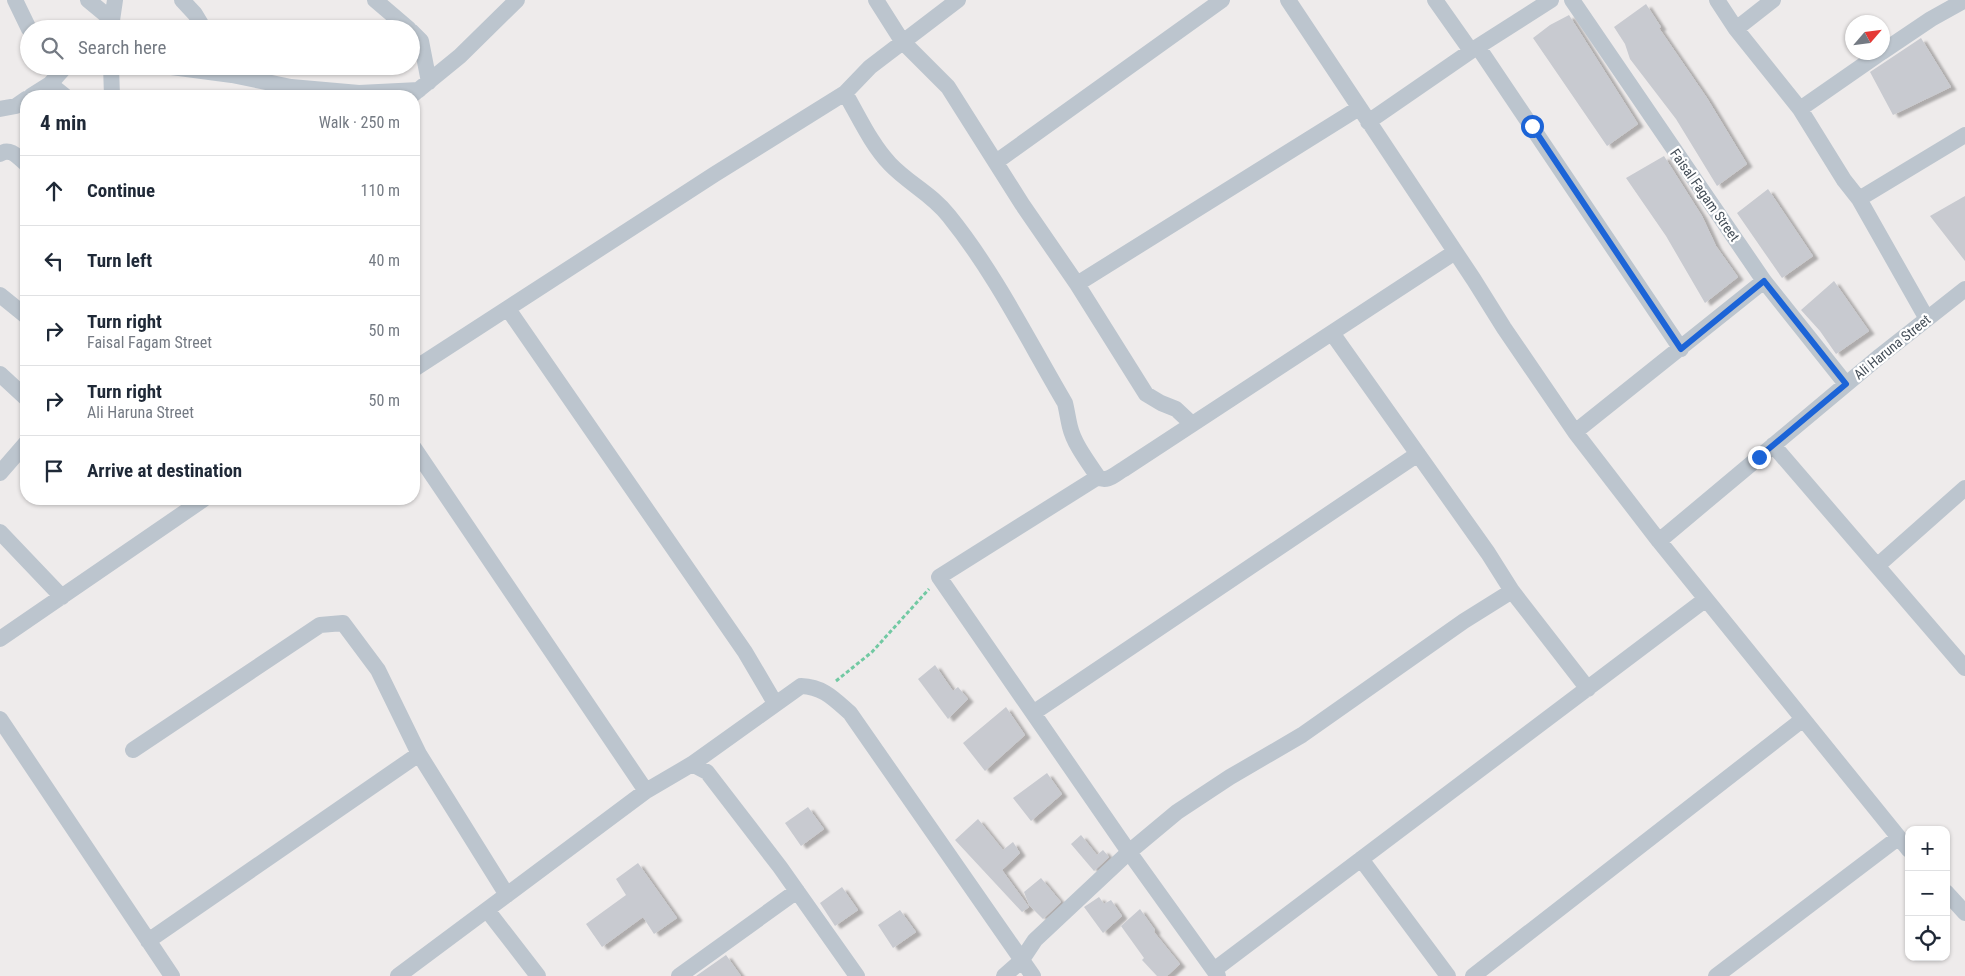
<!DOCTYPE html>
<html lang="en">
<head>
<meta charset="utf-8">
<style>
  :root { --surface:#fff; --page:#f2f2f3; --text:#1f2937; --muted:#747a83; --line:#e0e1e3 }
  body { margin:0; font-family:"Roboto Condensed",sans-serif; background:var(--page); color:var(--text) }
  .controls { position:absolute; right:15px; bottom:15px; display:grid; overflow:hidden; border-radius:10px; box-shadow:0 1px 4px #0004 }
  .controls button { width:45px; height:45px; display:grid; place-items:center; padding:0; border:0; border-bottom:1px solid var(--line); background:var(--surface); color:var(--text); font:25px sans-serif }
  .compass { position:absolute; left:1845px; top:15px; width:45px; height:45px; border-radius:50%; background:var(--surface); box-shadow:0 1px 4px #0004; rotate:62deg }
  .stop { position:absolute; width:15px; height:15px; margin:-11px; border:4px solid #1c64d7; border-radius:50%; background:#fff }
  .stop.end { background:#1c64d7; border-color:#fff; box-shadow:0 1px 5px #0008 }
  .list { margin:0; padding:0; list-style:none }
  h2 { display:flex; justify-content:space-between; align-items:center; height:65px; margin:0; padding:0 20px; font-size:21px }
  h2 small { font-size:16px; font-weight:400; color:var(--muted) }
  .list li { display:grid; grid-template-columns:32px 1fr auto; gap:15px; align-items:center; box-sizing:border-box; height:70px; padding:0 20px; border-top:1px solid var(--line) }
  .list b { display:block; font-size:19px; white-space:nowrap }
  .list p { margin:0; font-size:16px; white-space:nowrap; color:var(--muted) }
  .list em { font-size:16px; font-style:normal; color:var(--muted) }
  .icon { flex:none; width:28px; height:28px; fill:none; stroke:currentColor; stroke-width:2; stroke-linecap:round; stroke-linejoin:round }
  .map { position:relative; flex:none; width:1965px; height:976px; overflow:hidden }
  .search { position:absolute; background:var(--surface); box-shadow:0 1px 4px #0004; left:20px; top:20px; width:400px; height:55px; display:flex; align-items:center; gap:12px; box-sizing:border-box; padding:0 18px; border-radius:28px; color:var(--muted); font-size:19px }
  .panel { position:absolute; background:var(--surface); box-shadow:0 1px 4px #0004; left:20px; top:90px; width:400px; height:415px; border-radius:20px }
  .map>svg:first-child { display:block }
  .building { fill:#c8cad0; filter:url(#shadow) }
  .lines { fill:none; stroke-linecap:round; stroke-linejoin:round }
  .path { stroke:#72c9a3; stroke-width:3; stroke-dasharray:4 2.5; stroke-linecap:butt }
  .minor { stroke:#bcc5ce; stroke-width:16 }
  .route { stroke:#1c64d7; stroke-width:6 }
  .labels { text-anchor:middle; dominant-baseline:central; stroke-width:4.5; stroke-linejoin:round; paint-order:stroke }
  .street-label { font-size:14px; fill:#444e58; stroke:#fff }
</style>
</head>
<body>
<div class="map">
<svg width="1965" height="976" viewBox="0 0 1965 976">
  <defs>
    <filter id="shadow"><feDropShadow dx="5.5" dy="3" stdDeviation="1" flood-color="#0004"/></filter>
  </defs>
  <rect width="100%" height="100%" fill="#eeebeb"/>
  <path class="building" d="M1646,4l15,23 -2,1 48,70 40,66 -30,22 -41,-67 -46,-60 -5,-15 -11,-17z
    M1569,15l69,109 -31,22 -74,-108 17,-13z
    M1921,38l30,49 -58,28 -23,-43z
    M1664,156l38,60 14,30 22,31 -33,26 -39,-67 -40,-58z
    M1768,189l45,67 -31,22 -45,-65z
    M1965,196v65l-35,-45z
    M1834,281l35,50 -33,23 -16,-23 -19,-21z
    M935,665l18,26 5,-4 10,12 -20,20 -30,-40z
    M1006,707l19,28 -40,36 -22,-28z
    M1047,773l15,21 -31,27 -18,-23z
    M808,807l16,22 -23,17 -16,-23z
    M978,819l25,31 10,-8 7,11 -18,17 27,37 -7,5 -67,-72z
    M1081,835l16,20 6,-5 6,7 -15,14 -23,-27z
    M638,863l39,55 -23,16 -11,-17 -41,30 -16,-23 40,-29 -10,-16z
    M1041,878l20,24 -18,17 -14,-14 -5,-13z
    M842,887l16,23 -23,16 -15,-23z
    M1099,897l5,7 7,-4 11,16 -19,17 -19,-26z
    M1140,909l15,21 -1,2 26,32 -13,12h-10l-15,-16 2,-2 -23,-32z
    M900,910l16,22 -23,16 -15,-23z
    M726,955l15,21h-45z"/>
  <g class="lines">
    <path class="path" d="M836,681l36,-29 57,-63"/>
    <path class="minor" d="M15,0l14,29
      M88,0l23,19
      M182,0l13,14 9,15
      M375,0l34,29
      M876,0l26,41 46,46 74,117 55,80 69,110 15,9 15,6 16,15
      M1288,0l186,280 30,48 71,104 84,109 250,309
      M1435,0l36,51
      M1572,0l192,281 82,103
      M1717,0l19,29 64,80 44,71 15,19 68,120
      M111,27l4,-27
      M1736,29l37,-29
      M411,31l10,10 8,41
      M1478,47l203,302
      M1882,52l49,-33 34,-19
      M111,66l1,30
      M164,66l68,9 59,12 68,6 60,-3
      M50,84l15,12
      M845,93c14,24 26,51 45,71 19,20 42,30 59,52 46,57 79,124 116,187 2,8 3,16 5,24 4,17 18,35 28,50 9,6 17,-3 26,-8l331,-217
      M31,96l19,-12 16,-18
      M411,96l49,-40 57,-56
      M0,109l16,-3 10,-7
      M1800,109l82,-57
      M1368,122l103,-71 80,-51
      M0,154c10,-7 18,3 26,10
      M996,162l226,-162
      M1859,199l106,-64
      M1077,284l282,-176
      M0,295l26,21
      M508,309l237,343 30,51
      M414,369l301,-195 130,-81 25,-26 88,-67
      M0,374l26,24
      M1575,432l189,-151
      M1773,445l192,223
      M414,448l232,343
      M0,473l26,-30
      M1098,477l-159,100 190,275 89,124
      M0,532l62,65
      M1659,541l221,-185 85,-67
      M1877,566l88,-78
      M1512,591l76,98
      M0,639l204,-140
      M1033,713l385,-259
      M0,719l172,257
      M133,750l187,-125 23,-2 35,47 41,84
      M692,764l15,8 73,95 77,109
      M1361,859l87,117
      M1946,892l19,21
      M487,910l51,66
      M148,941l271,-187 88,141
      M1214,970l492,-371
      M398,976l248,-185 46,-27 109,-78c23,1 33,13 49,27l183,263
      M679,976l118,-85
      M1004,976l17,-15 14,-21 94,-88 48,-40 53,-35 72,-42 162,-114 48,-30 -24,-38 -156,-220
      M1473,976l329,-256
      M1716,976l182,-138"/>
  </g>
  <g class="lines">
    <path class="route" d="M1532,126l149,223 83,-68 82,103 -87,73"/>
  </g>
  <g class="labels">
    <g class="street-label">
      <text transform="translate(1705 195) rotate(55)">Faisal Fagam Street</text>
      <text transform="translate(1892 347) rotate(-39)">Ali Haruna Street</text>
    </g>
  </g>
</svg>
<div class="controls">
<button>+</button>
<button>−</button>
<button><svg class="icon" aria-label="locate" viewBox="0 0 24 24"><circle cx="12" cy="12" r="6"/><path d="M12 2v4M12 18v4M2 12h4M18 12h4"/></svg></button>
</div>
<svg class="compass" viewBox="-18 -18 36 36"><path d="M0-13l5 13h-10z" fill="#e53935"/><path d="M0 13l5-13h-10z" fill="#747a83"/></svg>
<div class="stop" style="left:1532px;top:126px"></div>
<div class="stop end" style="left:1759px;top:457px"></div>
<div class="search"><svg class="icon" aria-label="search" viewBox="0 0 24 24"><circle cx="10" cy="10" r="6"/><path d="M15 15l6 6"/></svg>Search here</div>
<section class="panel">
<h2>4 min<small>Walk · 250 m</small></h2>
<ul class="list">
<li><svg class="icon" aria-label="ahead" viewBox="0 0 24 24"><path d="M12 20V5M6 11l6-6 6 6"/></svg><div><b>Continue</b></div><em>110 m</em></li>
<li><svg class="icon" aria-label="left" viewBox="0 0 24 24"><path d="M17 20v-9H6M10 6l-5 5 5 5"/></svg><div><b>Turn left</b></div><em>40 m</em></li>
<li><svg class="icon" aria-label="right" viewBox="0 0 24 24"><path d="M7 20v-9h11M14 6l5 5-5 5"/></svg><div><b>Turn right</b><p>Faisal Fagam Street</p></div><em>50 m</em></li>
<li><svg class="icon" aria-label="right" viewBox="0 0 24 24"><path d="M7 20v-9h11M14 6l5 5-5 5"/></svg><div><b>Turn right</b><p>Ali Haruna Street</p></div><em>50 m</em></li>
<li><svg class="icon" aria-label="arrive" viewBox="0 0 24 24"><path d="M6 21V4h12l-3 4 3 4H6"/></svg><div><b>Arrive at destination</b></div></li>
</ul>
</section>
</div>
</body>
</html>
